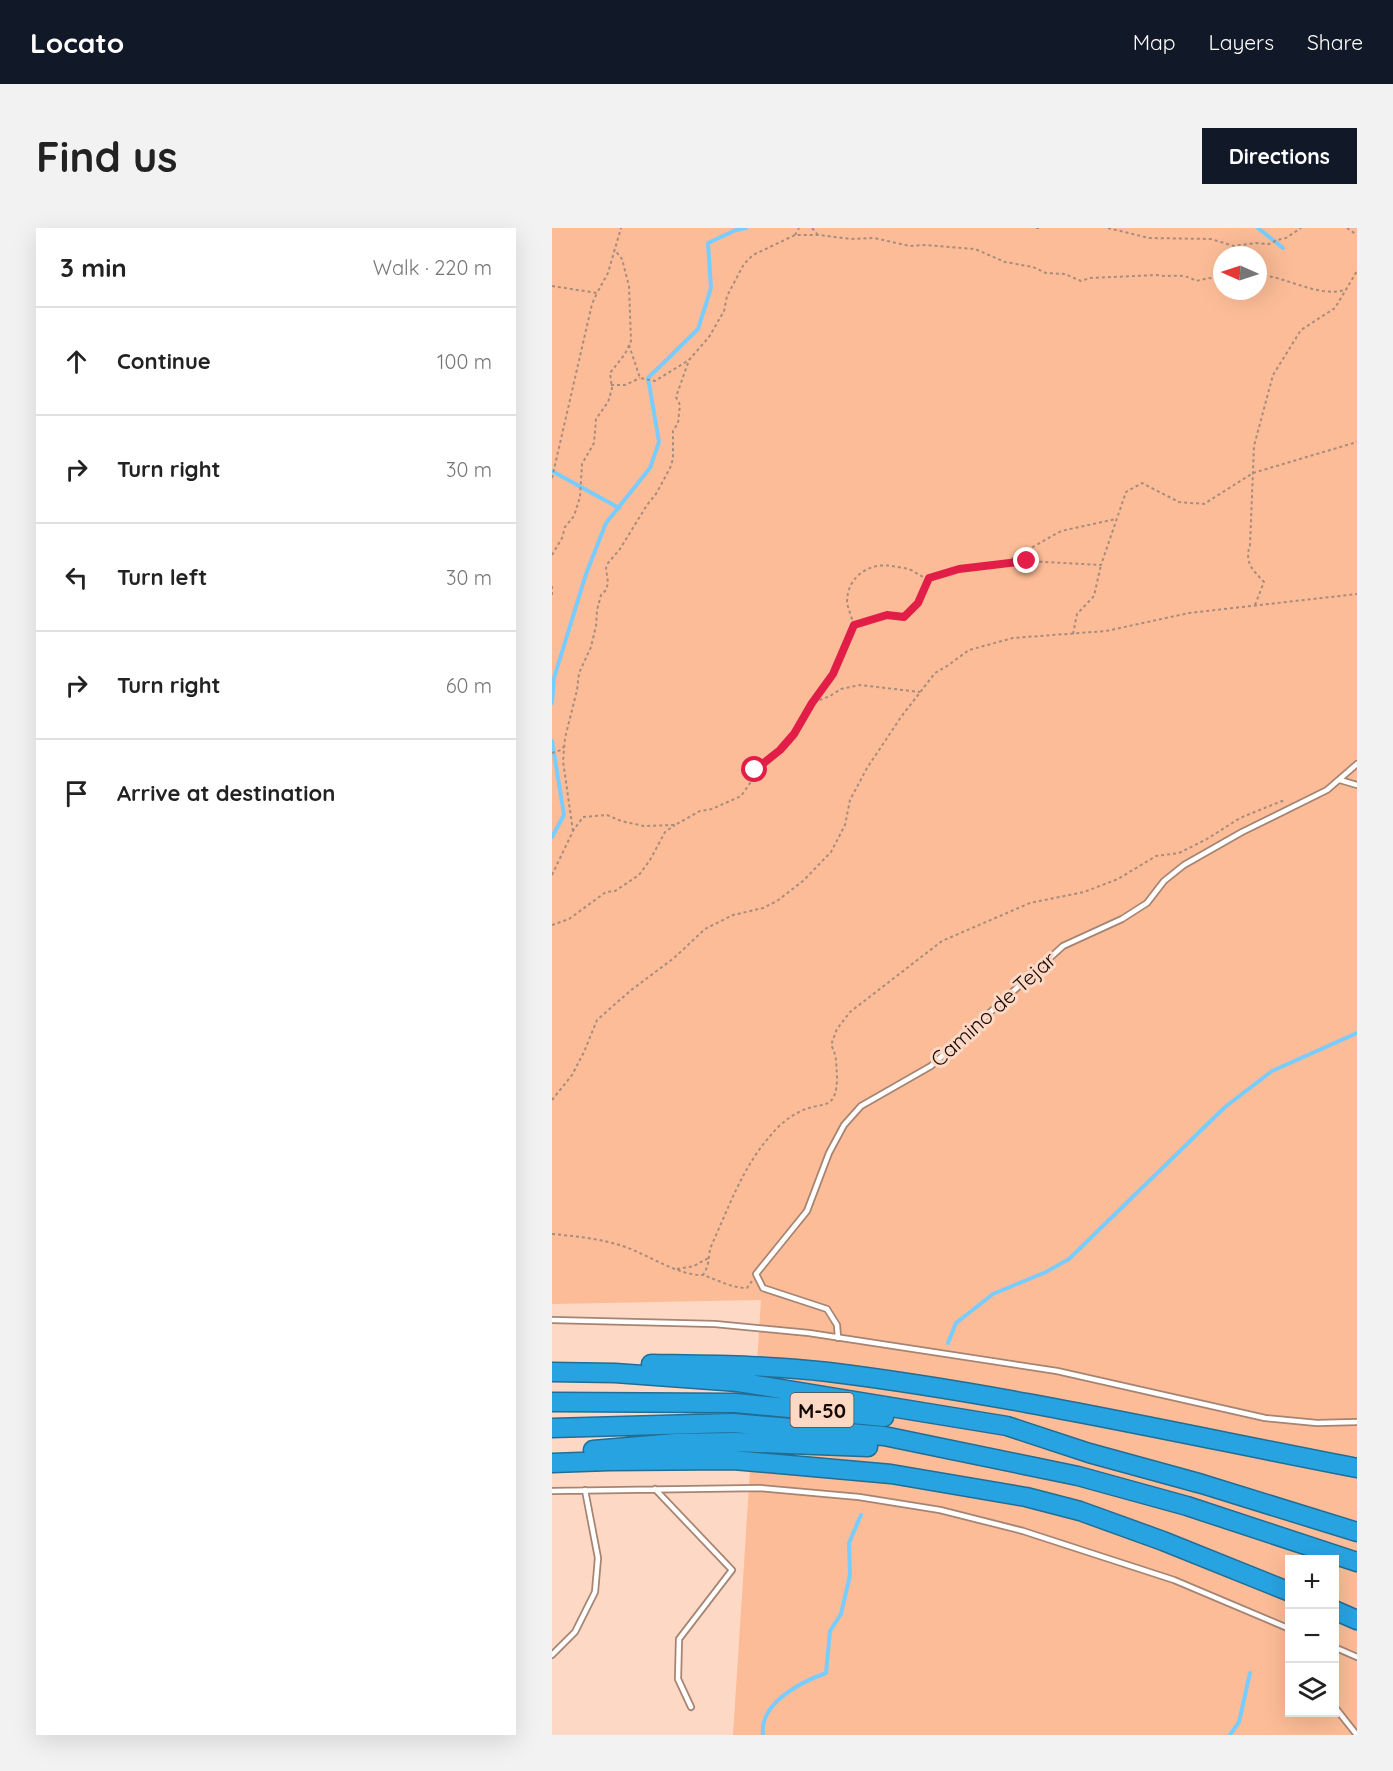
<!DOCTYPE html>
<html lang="en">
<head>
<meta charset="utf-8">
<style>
  :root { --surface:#fff; --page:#f2f2f2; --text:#222; --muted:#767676; --line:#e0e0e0; --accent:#111827 }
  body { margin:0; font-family:Quicksand,sans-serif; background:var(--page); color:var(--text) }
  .controls { position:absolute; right:18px; bottom:18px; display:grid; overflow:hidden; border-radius:0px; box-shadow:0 6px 24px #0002 }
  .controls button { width:54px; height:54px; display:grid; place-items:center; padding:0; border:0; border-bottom:2px solid var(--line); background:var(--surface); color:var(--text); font:30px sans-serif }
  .compass { position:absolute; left:661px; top:18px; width:54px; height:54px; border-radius:50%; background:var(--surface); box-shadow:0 6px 24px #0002; rotate:273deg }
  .stop { position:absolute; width:18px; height:18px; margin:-14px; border:4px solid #e11d48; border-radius:50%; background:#fff }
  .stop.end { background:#e11d48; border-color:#fff; box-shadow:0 2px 6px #0008 }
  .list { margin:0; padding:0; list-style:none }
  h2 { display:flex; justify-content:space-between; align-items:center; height:78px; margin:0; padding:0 24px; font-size:26px }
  h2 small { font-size:20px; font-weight:400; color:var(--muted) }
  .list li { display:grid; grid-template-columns:39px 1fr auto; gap:18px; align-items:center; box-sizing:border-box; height:108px; padding:0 24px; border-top:2px solid var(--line) }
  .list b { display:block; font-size:22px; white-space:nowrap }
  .list em { font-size:20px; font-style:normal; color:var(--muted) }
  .icon { flex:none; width:33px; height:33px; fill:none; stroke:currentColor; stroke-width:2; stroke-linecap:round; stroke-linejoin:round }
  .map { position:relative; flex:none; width:805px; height:1507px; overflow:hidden; border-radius:0px }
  header { display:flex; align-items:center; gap:36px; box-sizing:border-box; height:84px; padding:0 30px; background:var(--accent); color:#fff }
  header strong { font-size:28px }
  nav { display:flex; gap:33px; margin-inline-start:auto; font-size:21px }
  .intro { display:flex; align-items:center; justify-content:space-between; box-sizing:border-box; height:144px; padding:0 36px }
  h1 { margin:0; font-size:42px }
  .button { padding:15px 27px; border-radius:0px; background:var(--accent); color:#fff; font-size:21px; font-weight:700 }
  main { display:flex; gap:36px; padding:0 36px }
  aside { flex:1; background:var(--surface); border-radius:0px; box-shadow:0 6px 24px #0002 }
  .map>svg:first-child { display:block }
  .green { fill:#fcbc97; fill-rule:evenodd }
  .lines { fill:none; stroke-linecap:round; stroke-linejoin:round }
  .stream { stroke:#79ccfe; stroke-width:4 }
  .lane-casing { stroke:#a68471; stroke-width:8 }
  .highway-casing { stroke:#216d94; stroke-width:21 }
  .path { stroke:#a78c7d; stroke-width:2; stroke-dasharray:3 3; stroke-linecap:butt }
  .lane { stroke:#fff; stroke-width:4.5 }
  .highway { stroke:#28a3e2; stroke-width:18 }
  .route { stroke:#e11d48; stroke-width:8 }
  .labels { text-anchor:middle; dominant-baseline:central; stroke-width:6; stroke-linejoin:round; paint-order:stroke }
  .shield { fill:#fdd8c4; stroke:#5a473e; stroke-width:1.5 }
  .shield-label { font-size:20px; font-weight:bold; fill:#140904 }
  .street-label { font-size:21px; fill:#140904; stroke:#fdd8c4 }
</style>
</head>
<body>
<header>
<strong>Locato</strong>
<nav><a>Map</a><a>Layers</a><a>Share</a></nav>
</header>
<div class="intro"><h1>Find us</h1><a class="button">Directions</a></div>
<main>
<aside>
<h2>3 min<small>Walk · 220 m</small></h2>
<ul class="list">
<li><svg class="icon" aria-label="ahead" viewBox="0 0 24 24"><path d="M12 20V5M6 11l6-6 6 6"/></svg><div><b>Continue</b></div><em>100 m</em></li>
<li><svg class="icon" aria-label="right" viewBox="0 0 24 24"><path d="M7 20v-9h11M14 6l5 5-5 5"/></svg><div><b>Turn right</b></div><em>30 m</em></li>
<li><svg class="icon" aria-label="left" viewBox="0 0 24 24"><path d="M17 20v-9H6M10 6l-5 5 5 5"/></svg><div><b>Turn left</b></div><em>30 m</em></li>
<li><svg class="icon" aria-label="right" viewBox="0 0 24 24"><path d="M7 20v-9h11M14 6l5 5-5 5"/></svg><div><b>Turn right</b></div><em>60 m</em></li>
<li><svg class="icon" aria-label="arrive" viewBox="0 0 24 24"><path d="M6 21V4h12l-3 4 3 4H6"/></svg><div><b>Arrive at destination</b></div></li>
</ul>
</aside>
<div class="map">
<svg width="805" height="1507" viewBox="0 0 805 1507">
  <rect width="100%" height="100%" fill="#fdd8c4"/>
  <path class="green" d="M0,0h805v1507h-624l28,-435 -209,4zM670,27h36v36h-36zM738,1332h44v152h-44z"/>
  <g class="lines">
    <path class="stream" d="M706,0l25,20
      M0,243l67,37
      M0,475l2,-25 32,-104 20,-51 44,-55 9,-26 -11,-64 50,-49 13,-41 -3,-45 28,-13 10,-2
      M0,513l12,74 -12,22
      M396,1115l8,-20 37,-29 53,-22 23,-13 156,-152 47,-36 85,-38
      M211,1507c-4,-32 38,-53 63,-62l4,-42 11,-17 9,-39 -1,-32 12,-28
      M678,1507l9,-13 11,-49"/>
    <g class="lane-casing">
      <path id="lane" d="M788,552l17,5
        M0,1092l163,4 94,9 248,38 208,47 52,5 40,-1
        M286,1110l-1,-13 -10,-16 -64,-21 -7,-14 51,-63 22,-58 15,-28 17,-19 70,-40 132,-120 59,-27 25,-16 17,-22 20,-16 58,-33 85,-42 30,-26
        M103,1261l77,81 -53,69 -1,40 13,28
        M0,1263l208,-3 99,9 81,13 83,21 151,49 116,49
        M782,1419l23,10
        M0,1427l23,-23 20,-40 3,-34 -13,-68
        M782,1478l23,29"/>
    </g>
    <g class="highway-casing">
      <path id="highway" d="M99,1136c59,1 119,1 177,8 178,22 353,62 529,96
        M0,1144l63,1 123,9 269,44 82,27 113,31 155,48
        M0,1174l183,1 149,14
        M0,1200l181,-5 151,13 194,40 109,30 170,56
        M41,1222l83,-7 58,-1 134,5
        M0,1235l57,-2 124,-1 158,14 135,23 54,14 83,30 127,51
        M782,1382l23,10"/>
    </g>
    <path class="path" d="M260,0l6,7
      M484,0h4
      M556,0l41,10 62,1 23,7 22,-3 13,1 8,-4 9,-2 15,-10
      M795,0l10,7
      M243,7l4,-7
      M706,47c28,1 60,23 87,15
      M0,58l45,7 11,-20 13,-45
      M77,117l11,33 15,3 34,-21
      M59,157h14l15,-7
      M0,250l40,-174 5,-11
      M0,327l10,-17 3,-11 9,-11 6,-19 2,-33 12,-21 2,-24 12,-17 4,-13 -2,-16 15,-19 6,-13 -2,-55 -7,-27 -8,-10
      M454,334l55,-31 55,-12
      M0,358v10
      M703,377l9,-23c-11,-12 -20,-19 -14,-37l4,-99 19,-71 28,-45 34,-22 22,-37
      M302,397c-2,-7 -6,-16 -7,-23 0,-25 22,-40 45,-36 6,1 13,2 19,4 6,3 10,7 17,8
      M521,406l4,-20 17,-18 7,-31
      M260,475l21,-29 21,-49 33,-10 17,2 14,-14 11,-25 30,-9 68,-8 74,4 25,-73 16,-9 37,19 25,2 49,-31 104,-31
      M0,525l9,-3 4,-5
      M21,603l-10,-70 2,-23 12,-48 2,-17 12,-26 5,-21 1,-16 4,-15 5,-5 2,-7 -2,-15 2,-5 12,-14 27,-44 9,-11 14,-26 3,-9v-28l5,-8 2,-18 -4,-8 13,-37 20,-23 15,-26 3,-15 17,-32 9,-9 42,-20h24l32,4 23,-1 36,8 15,-1 50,4 30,13 28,5 13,6 19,1 16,7 9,-3 67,-3c14,3 25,-3 39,6l13,-3 13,2
      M0,647l21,-44 10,-14 24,-2 14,6 23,5 31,-1 25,-14 12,-2 29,-13 14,-20v-6l25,-20 14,-16 18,-31 18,-7 11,-7 19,-4 60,7
      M0,697l17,-6 37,-27 9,-1 24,-16 11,-15 15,-28 10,-7
      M0,872l20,-25 12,-23 13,-32 33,-29 44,-33 31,-29 28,-14 30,-7 14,-7 26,-20 28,-29 14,-27 5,-25 17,-32 34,-51 34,-44 12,-7 22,-16 44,-12 93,-7 83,-18 168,-19
      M0,1006c22,2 43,4 64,10 28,7 60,32 87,31
      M125,1041l17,-3 16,-9
      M200,1053l-5,7c-16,0 -29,-8 -44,-13 8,-12 4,-20 9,-31 17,-37 31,-78 59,-109 7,-9 18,-18 28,-23 22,-12 38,2 38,-36 -1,-12 0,-21 -6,-31l6,-16 13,-17 92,-71 88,-38 54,-11 34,-13 38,-23 23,-3 28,-14 33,-21 42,-17 2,1"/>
    <use href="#lane" class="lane"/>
    <use href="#highway" class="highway"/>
  </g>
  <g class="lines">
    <path class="route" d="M203,542l25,-20 14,-16 18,-31 21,-29 21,-49 33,-10 17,2 14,-14 11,-25 30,-9 68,-8"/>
  </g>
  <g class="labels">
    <rect class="shield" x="238.5" y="1165" width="63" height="34" rx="4.5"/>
    <g class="shield-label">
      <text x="270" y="1182">M-50</text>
    </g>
    <g class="street-label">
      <text transform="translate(441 781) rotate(-42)">Camino de Tejar</text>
    </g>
  </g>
</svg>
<div class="controls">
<button>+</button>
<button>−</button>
<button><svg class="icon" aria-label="layers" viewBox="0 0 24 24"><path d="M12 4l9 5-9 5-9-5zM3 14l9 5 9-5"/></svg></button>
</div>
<svg class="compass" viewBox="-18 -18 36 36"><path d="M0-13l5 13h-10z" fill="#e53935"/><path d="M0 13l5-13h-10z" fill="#767676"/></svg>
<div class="stop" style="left:203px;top:542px"></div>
<div class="stop end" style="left:475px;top:333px"></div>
</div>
</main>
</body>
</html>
